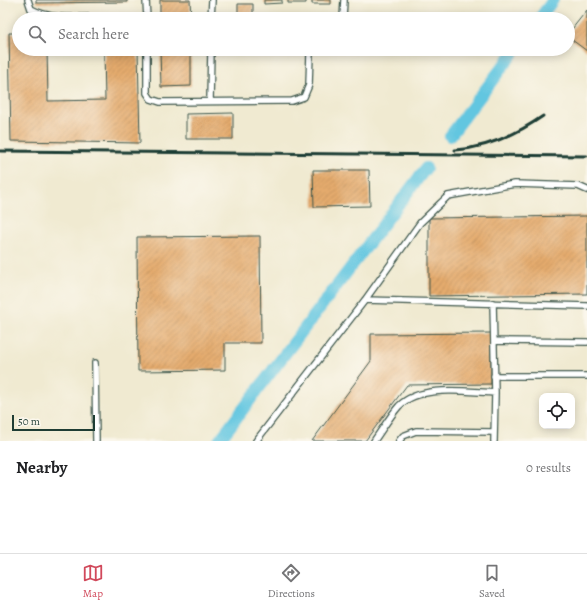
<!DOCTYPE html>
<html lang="en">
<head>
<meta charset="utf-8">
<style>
  :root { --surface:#fff; --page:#f2f2f2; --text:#202124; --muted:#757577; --line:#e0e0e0; --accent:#d1495b }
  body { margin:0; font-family:Alegreya,serif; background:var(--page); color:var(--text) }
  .controls { position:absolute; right:12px; bottom:12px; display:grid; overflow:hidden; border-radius:8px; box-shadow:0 2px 10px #0003 }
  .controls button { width:36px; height:36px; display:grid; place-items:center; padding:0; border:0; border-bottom:1px solid var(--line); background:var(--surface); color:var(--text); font:20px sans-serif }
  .scale { position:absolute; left:12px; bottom:10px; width:83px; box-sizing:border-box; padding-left:4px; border:2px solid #1f3d34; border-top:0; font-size:11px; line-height:14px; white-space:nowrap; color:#1f3d34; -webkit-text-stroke:3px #fbf7ec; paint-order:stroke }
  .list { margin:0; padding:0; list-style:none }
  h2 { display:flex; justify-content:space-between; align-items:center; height:52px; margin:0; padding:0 16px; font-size:17px }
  h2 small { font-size:13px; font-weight:400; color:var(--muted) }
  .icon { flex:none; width:22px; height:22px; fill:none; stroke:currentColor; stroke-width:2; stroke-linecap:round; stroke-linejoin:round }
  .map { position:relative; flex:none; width:587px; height:441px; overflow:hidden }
  .search { position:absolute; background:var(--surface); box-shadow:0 2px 10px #0003; left:12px; right:12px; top:12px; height:44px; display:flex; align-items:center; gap:10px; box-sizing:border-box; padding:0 14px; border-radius:22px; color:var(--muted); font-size:15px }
  .sheet { height:112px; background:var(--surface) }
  nav { display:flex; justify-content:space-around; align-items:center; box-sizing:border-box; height:56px; border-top:1px solid var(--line); background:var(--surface); font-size:11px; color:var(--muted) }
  nav a { display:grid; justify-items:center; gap:2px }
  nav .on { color:var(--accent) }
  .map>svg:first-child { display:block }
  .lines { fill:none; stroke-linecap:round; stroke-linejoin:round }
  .canal { stroke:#62c6e0; stroke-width:12 }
  .building { fill:url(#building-hatch) }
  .lane-casing { stroke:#3e574c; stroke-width:8 }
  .lane { stroke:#fff; stroke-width:5.5 }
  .rail { stroke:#1f3d34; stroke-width:3 }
</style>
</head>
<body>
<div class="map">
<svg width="587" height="441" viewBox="0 0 587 441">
  <defs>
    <pattern id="building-hatch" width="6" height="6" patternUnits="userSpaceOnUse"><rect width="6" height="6" fill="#e5ab6d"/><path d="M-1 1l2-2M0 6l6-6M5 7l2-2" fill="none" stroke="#b98c5a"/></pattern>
  </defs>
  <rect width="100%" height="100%" fill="#fbf7ec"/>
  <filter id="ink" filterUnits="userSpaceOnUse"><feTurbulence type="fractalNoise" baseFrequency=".025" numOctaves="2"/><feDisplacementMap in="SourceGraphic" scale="8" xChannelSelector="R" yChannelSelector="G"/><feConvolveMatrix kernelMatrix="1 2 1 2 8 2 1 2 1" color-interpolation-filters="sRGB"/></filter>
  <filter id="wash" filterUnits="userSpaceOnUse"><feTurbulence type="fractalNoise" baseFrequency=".012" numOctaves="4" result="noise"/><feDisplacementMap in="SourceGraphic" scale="16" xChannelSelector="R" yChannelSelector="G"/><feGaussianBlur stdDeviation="0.9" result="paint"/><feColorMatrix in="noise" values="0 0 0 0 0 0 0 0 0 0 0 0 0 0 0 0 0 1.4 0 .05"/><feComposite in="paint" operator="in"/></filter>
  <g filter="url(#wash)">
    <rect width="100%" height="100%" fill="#f0ead1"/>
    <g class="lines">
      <path class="canal" d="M539,19l14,-19
        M450,136l66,-87
        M219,441l207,-273"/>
    </g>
    <g id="blocks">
      <path class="building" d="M36,0h91v2l-91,1z
        M160,0h30l1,19h-31z
        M264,0h18v3l-18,1z
        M288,0h18v3h-18z
        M312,0h19v4h-19z
        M238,4h15v15h-15z
        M587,10v41l-19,-14v-3z
        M9,33h10v16h28l1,52 57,-1 -1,-51h34l2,94 -129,-2z
        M160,49h31v37l-30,1z
        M233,113v26h-47v-25z
        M313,170h56l1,36 -56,1z
        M587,216v78l-158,2v-78z
        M260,236l1,107h-36v27l-87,1 -1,-134z
        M491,333v51l-84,1 -42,56h-53l59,-80v-27z"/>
    </g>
  </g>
  <g filter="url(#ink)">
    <use href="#blocks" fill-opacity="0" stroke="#3e574c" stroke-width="1"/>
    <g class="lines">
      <g class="lane-casing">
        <path id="lane" d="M28,0l3,9c22,12 48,8 73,8
          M146,0l1,19
          M211,19l1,-19
          M343,19l1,-19
          M147,49v44l4,6 9,3 132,-1 12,-4 5,-12 1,-32 2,-4
          M210,101l1,-52
          M365,300l222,6
          M493,303l2,90
          M494,341l93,1
          M95,363l1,78
          M494,376h93
          M256,441l109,-141 55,-77 28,-27 67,-12 63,2 9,4
          M374,441c8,-11 16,-25 25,-35 21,-22 68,-14 96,-13l-1,48
          M399,441l4,-5 13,-5 78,1"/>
      </g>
      <use href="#lane" class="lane"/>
      <path class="rail" d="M455,150c31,-2 62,-16 88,-34
        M0,151l587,5"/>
    </g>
  </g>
</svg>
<div class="controls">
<button><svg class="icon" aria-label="locate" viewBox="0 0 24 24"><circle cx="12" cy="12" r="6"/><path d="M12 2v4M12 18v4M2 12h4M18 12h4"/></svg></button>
</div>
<div class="scale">50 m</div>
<div class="search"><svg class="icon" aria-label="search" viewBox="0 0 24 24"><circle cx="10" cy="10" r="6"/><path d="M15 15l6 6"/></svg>Search here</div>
</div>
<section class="sheet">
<h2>Nearby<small>0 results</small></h2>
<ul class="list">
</ul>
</section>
<nav>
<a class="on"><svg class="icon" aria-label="map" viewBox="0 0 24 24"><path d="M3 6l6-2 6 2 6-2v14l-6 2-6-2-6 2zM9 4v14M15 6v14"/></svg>Map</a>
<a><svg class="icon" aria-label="directions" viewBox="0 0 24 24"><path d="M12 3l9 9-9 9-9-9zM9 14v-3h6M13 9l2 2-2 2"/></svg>Directions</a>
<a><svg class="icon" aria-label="saved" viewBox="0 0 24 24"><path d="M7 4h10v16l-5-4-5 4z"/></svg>Saved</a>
</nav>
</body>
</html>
